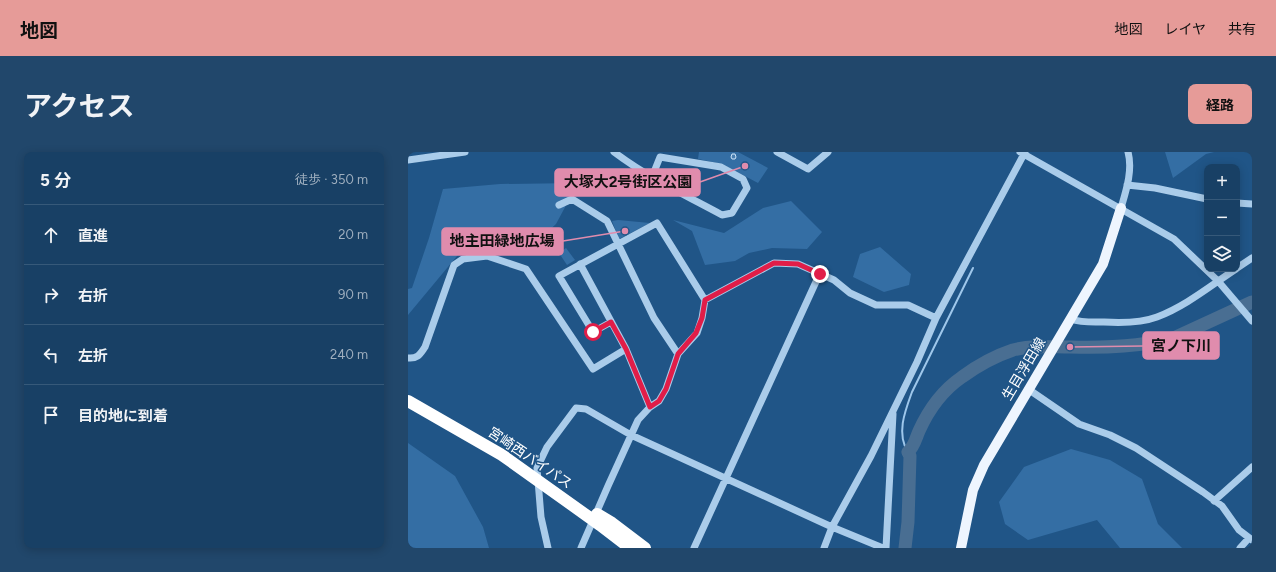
<!DOCTYPE html>
<html lang="ja">
<head>
<meta charset="utf-8">
<style>
  :root { --surface:#184065; --page:#21476b; --text:#f1f3f6; --muted:#9fafbf; --line:#365979; --accent:#e69b98 }
  body { margin:0; font-family:Figtree,"Noto Sans JP",sans-serif; background:var(--page); color:var(--text) }
  .controls { position:absolute; right:12px; top:12px; display:grid; overflow:hidden; border-radius:8px; box-shadow:0 2px 10px #0003 }
  .controls button { width:36px; height:36px; display:grid; place-items:center; padding:0; border:0; border-bottom:1px solid var(--line); background:var(--surface); color:var(--text); font:20px sans-serif }
  .stop { position:absolute; width:12px; height:12px; margin:-9px; border:3px solid #e11d48; border-radius:50%; background:#fff }
  .stop.end { background:#e11d48; border-color:#fff; box-shadow:0 1px 4px #0008 }
  .list { margin:0; padding:0; list-style:none }
  h2 { display:flex; justify-content:space-between; align-items:center; height:52px; margin:0; padding:0 16px; font-size:17px }
  h2 small { font-size:13px; font-weight:400; color:var(--muted) }
  .list li { display:grid; grid-template-columns:26px 1fr auto; gap:12px; align-items:center; box-sizing:border-box; height:60px; padding:0 16px; border-top:1px solid var(--line) }
  .list b { display:block; font-size:15px; white-space:nowrap }
  .list em { font-size:13px; font-style:normal; color:var(--muted) }
  .icon { flex:none; width:22px; height:22px; fill:none; stroke:currentColor; stroke-width:2; stroke-linecap:round; stroke-linejoin:round }
  .map { position:relative; flex:none; width:844px; height:396px; overflow:hidden; border-radius:8px }
  header { display:flex; align-items:center; gap:24px; box-sizing:border-box; height:56px; padding:0 20px; background:var(--accent); color:#111 }
  header strong { font-size:19px }
  nav { display:flex; gap:22px; margin-inline-start:auto; font-size:14px }
  .intro { display:flex; align-items:center; justify-content:space-between; box-sizing:border-box; height:96px; padding:0 24px }
  h1 { margin:0; font-size:28px }
  .button { padding:10px 18px; border-radius:8px; background:var(--accent); color:#111; font-size:14px; font-weight:700 }
  main { display:flex; gap:24px; padding:0 24px }
  aside { flex:1; background:var(--surface); border-radius:8px; box-shadow:0 2px 10px #0003 }
  .map>svg:first-child { display:block }
  .green { fill:#346ea4 }
  .lines { fill:none; stroke-linecap:round; stroke-linejoin:round }
  .stream { stroke:#9ec7eb; stroke-width:2 }
  .river { stroke:#496e92; stroke-width:13 }
  .building { fill:#497eaf; stroke:#cee4f8 }
  .minor { stroke:#aaccea; stroke-width:7 }
  .major { stroke:#eef5fe; stroke-width:10 }
  .highway { stroke:#fff; stroke-width:12 }
  .route { stroke:#e11d48; stroke-width:5 }
  .labels { text-anchor:middle; dominant-baseline:central; stroke-width:3; stroke-linejoin:round; paint-order:stroke }
  .street-label { font-size:14px; fill:#fff; stroke:#205587 }
  .leader { fill:none; stroke:#e08cad; stroke-width:1.5 }
  .callout-dot { fill:#e08cad; stroke:#205587; stroke-width:1.5 }
  .callout { fill:#e08cad; stroke:#e08cad; stroke-width:1.5 }
  .callout-label { font-size:15px; text-anchor:middle; font-weight:bold; fill:#111 }
</style>
</head>
<body>
<header>
<strong>地図</strong>
<nav><a>地図</a><a>レイヤ</a><a>共有</a></nav>
</header>
<div class="intro"><h1>アクセス</h1><a class="button">経路</a></div>
<main>
<aside>
<h2>5 分<small>徒歩 · 350 m</small></h2>
<ul class="list">
<li><svg class="icon" aria-label="ahead" viewBox="0 0 24 24"><path d="M12 20V5M6 11l6-6 6 6"/></svg><div><b>直進</b></div><em>20 m</em></li>
<li><svg class="icon" aria-label="right" viewBox="0 0 24 24"><path d="M7 20v-9h11M14 6l5 5-5 5"/></svg><div><b>右折</b></div><em>90 m</em></li>
<li><svg class="icon" aria-label="left" viewBox="0 0 24 24"><path d="M17 20v-9H6M10 6l-5 5 5 5"/></svg><div><b>左折</b></div><em>240 m</em></li>
<li><svg class="icon" aria-label="arrive" viewBox="0 0 24 24"><path d="M6 21V4h12l-3 4 3 4H6"/></svg><div><b>目的地に到着</b></div></li>
</ul>
</aside>
<div class="map">
<svg width="844" height="396" viewBox="0 0 844 396">
  <rect width="100%" height="100%" fill="#205587"/>
  <path class="green" d="M291,0h39l30,16 -10,15 -36,-19 -24,-5z
    M757,0h49l-8,2 -33,24z
    M170,31l-22,41 -24,22 -55,-14 -69,83v-26l4,-1 17,-50 14,-49 57,-5z
    M383,49l31,31 -15,17 -35,-1 -23,5 -14,8 -30,4 -13,-34 -19,-11 51,13 39,-25z
    M210,68l32,3 -31,16 -7,-18z
    M472,95l31,27 -2,11 -25,7 -31,-15 7,-23z
    M158,96l9,12 -8,5 -8,-12z
    M0,291l47,33 28,51 6,21h-81z
    M663,297l39,11 32,19 16,45 24,24h-62l-23,-28 -69,20 -23,-16 -6,-22 25,-35z"/>
  <g class="lines">
    <path class="stream" d="M500,300c-12,-18 -3,-41 4,-60l61,-124"/>
    <path class="river" d="M497,396l3,-26 2,-66 -2,-4c6,-5 8,-14 11,-21 9,-20 24,-41 43,-54 15,-11 33,-21 51,-27 19,-5 38,-3 57,-3 36,1 72,0 106,-10l76,-35"/>
  </g>
  <path class="building" d="M324,2h3l1,3 -1,2h-3l-1,-2z"/>
  <g class="lines">
    <path class="minor" d="M206,0c33,25 71,43 108,63l10,-2 15,-25 -4,-9 -22,-12 -61,-10 -8,20
      M369,0l31,17 20,-17
      M612,0l154,87 44,42 34,40
      M0,8l57,-8
      M719,33l28,3 52,11
      M829,51l15,1
      M151,53l13,-6 35,22 47,97 24,36
      M713,56c5,-17 12,-38 7,-56
      M172,112l46,85 24,58
      M829,116l15,-10
      M297,148l69,-37 24,1 36,16 16,13 26,12h32l28,13
      M663,167c11,4 22,3 33,3 17,1 37,1 53,-5 29,-11 53,-31 79,-48
      M0,206c10,1 12,-4 17,-11l29,-82 9,-6 24,-3 39,13 67,100 33,-20
      M620,237l51,35 31,11 26,13 67,44 19,14 17,24 13,10
      M806,349l38,-34
      M140,396l-7,-31 -4,-49 10,-21 29,-39 10,1 45,26 201,92 51,21
      M173,396l27,-62 30,-66 12,-13 9,-6 7,-12 12,-35 19,-21 5,-15 3,-18 -48,-77 -98,53 34,56 18,-10
      M286,396l126,-275
      M416,396l8,-21 39,-71 46,-94 19,-44 89,-166
      M478,396l7,-134
      M832,396l9,-10"/>
    <path class="major" d="M553,396l12,-58 11,-25 119,-201 18,-56"/>
    <path class="highway" d="M0,249l94,54 98,70 30,23
      M189,362l15,9 33,25"/>
  </g>
  <g class="lines">
    <path class="route" d="M185,180l18,-10 15,27 24,58 9,-6 7,-12 12,-35 18,-21 6,-15 3,-18 69,-37 24,1 22,10"/>
  </g>
  <g class="labels">
    <g class="street-label">
      <text transform="translate(616 217) rotate(-59)">生目浮田線</text>
      <text transform="translate(122 306) rotate(34)">宮崎西バイパス</text>
    </g>
  </g>
  <path class="leader" d="M337 14L292 30M217 79L155 89M662 195L735 194"/>
  <g class="callout-dot">
    <circle cx="337" cy="14" r="4"/>
    <circle cx="217" cy="79" r="4"/>
    <circle cx="662" cy="195" r="4"/>
  </g>
  <g class="callout">
    <rect x="147" y="17" width="145" height="27" rx="4"/>
    <rect x="34" y="76" width="121" height="27" rx="4"/>
    <rect x="735" y="180" width="76" height="27" rx="4"/>
  </g>
  <g class="callout-label">
    <text x="220" y="35">大塚大2号街区公園</text>
    <text x="94" y="94">地主田緑地広場</text>
    <text x="773" y="199">宮ノ下川</text>
  </g>
</svg>
<div class="controls">
<button>+</button>
<button>−</button>
<button><svg class="icon" aria-label="layers" viewBox="0 0 24 24"><path d="M12 4l9 5-9 5-9-5zM3 14l9 5 9-5"/></svg></button>
</div>
<div class="stop" style="left:185px;top:180px"></div>
<div class="stop end" style="left:412px;top:122px"></div>
</div>
</main>
</body>
</html>
